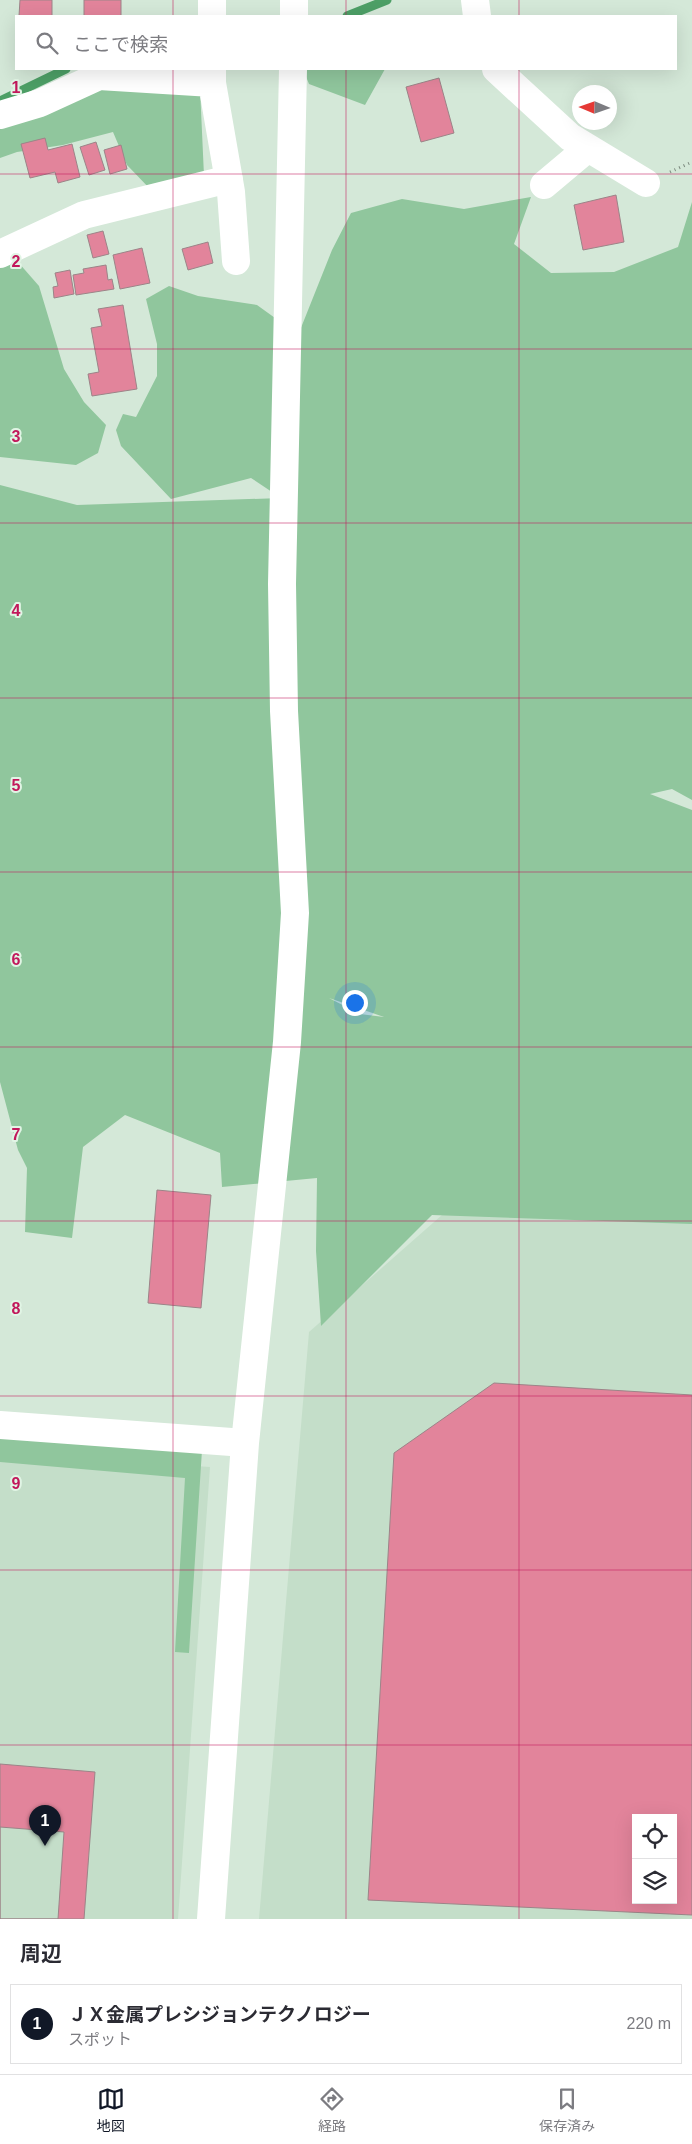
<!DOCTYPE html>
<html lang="ja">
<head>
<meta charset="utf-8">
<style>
  :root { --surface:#fff; --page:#f7f7f7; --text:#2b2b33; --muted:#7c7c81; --line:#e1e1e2; --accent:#111827 }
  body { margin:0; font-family:Arial,"Noto Sans JP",sans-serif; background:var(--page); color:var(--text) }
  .controls { position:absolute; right:15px; bottom:15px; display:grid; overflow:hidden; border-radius:0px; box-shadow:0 5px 20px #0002 }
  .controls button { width:45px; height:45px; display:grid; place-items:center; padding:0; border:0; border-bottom:1px solid var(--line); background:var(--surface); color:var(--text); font:25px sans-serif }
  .compass { position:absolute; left:572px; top:85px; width:45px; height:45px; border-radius:50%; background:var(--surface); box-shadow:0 5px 20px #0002; rotate:272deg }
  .you { position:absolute; left:354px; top:1002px; width:18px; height:18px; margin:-12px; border:4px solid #fff; border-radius:50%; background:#1a73e8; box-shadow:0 0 0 8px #1a73e833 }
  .badge { display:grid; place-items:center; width:32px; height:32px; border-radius:50%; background:var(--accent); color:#fff; font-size:16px; font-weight:700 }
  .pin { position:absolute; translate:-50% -41px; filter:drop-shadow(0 1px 2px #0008) }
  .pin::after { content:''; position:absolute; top:26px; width:18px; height:15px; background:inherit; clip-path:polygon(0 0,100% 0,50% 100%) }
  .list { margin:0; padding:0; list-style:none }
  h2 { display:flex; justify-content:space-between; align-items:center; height:65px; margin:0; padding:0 20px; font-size:21px }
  h2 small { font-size:16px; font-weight:400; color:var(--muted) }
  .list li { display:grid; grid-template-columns:32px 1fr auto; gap:15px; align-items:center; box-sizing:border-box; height:80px; margin:0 10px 10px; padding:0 10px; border:1px solid var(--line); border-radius:0px }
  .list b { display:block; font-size:19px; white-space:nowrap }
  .list p { margin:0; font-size:16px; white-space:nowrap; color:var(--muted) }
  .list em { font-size:16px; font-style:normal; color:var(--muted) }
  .icon { flex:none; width:28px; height:28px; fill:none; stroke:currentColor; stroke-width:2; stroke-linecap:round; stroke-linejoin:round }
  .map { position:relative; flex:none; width:692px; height:1919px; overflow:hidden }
  .search { position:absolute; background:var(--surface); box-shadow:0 5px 20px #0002; left:15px; right:15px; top:15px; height:55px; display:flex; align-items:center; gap:12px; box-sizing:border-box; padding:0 18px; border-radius:0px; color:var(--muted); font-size:19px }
  .sheet { height:155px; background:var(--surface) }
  nav { display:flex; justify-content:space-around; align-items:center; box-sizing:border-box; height:70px; border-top:1px solid var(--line); background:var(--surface); font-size:14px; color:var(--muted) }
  nav a { display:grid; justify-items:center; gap:2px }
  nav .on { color:var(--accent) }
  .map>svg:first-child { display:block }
  .built { fill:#c4dec9; fill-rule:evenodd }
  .green { fill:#90c69d; fill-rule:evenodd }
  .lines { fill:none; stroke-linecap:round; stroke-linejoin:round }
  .stream { stroke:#4d9f66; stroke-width:9 }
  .building { fill:#e2849b; stroke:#9c8488; fill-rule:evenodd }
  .path { stroke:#7c8a7f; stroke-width:3; stroke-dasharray:1 4; stroke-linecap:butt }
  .minor { stroke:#fff; stroke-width:28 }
  .grid { fill:none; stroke:#c2185b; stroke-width:1; stroke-opacity:0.55 }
  .grid-label { font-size:16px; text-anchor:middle; font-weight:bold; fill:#c2185b; stroke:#e1f5e5; stroke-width:4; stroke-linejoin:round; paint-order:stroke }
</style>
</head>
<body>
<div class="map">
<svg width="692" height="1919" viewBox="0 0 692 1919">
  <rect width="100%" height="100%" fill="#d4e8d8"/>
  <path class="built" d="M442,1215l250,1v703h-433l50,-587zM636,1818h37v82h-37z
    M0,1452l210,15 -32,452h-178z"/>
  <path class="green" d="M96,69l104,19 4,88 -52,15 -25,-26 -14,-33 -50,13 -46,7 -17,6v-45z
    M303,69h82l-20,36 -56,-21z
    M531,197l-17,47 37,29 63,-1 64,-25 14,-45v598l-20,-11 -22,5 42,16v414l-260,-9 -111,111 -5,-75 1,-73 -95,9 -2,-34 -95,-38 -42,32 -11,91 -47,-6 2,-64 -9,-18 -18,-68v-597l77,20 204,-7 -30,-20 -80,21 -50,-53 -5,-16 7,-16 13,3 21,-41v-32l-11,-45 23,-13 29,10 59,9 25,18 -7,70 57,-143 19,-37 51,-14 62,10zM329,998l55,19 -24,-3z
    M18,262l21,24 25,83 20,33 22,23 -8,28 -22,12 -76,-8v-191z
    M0,1430l202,20 -13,203 -14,-1 10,-174 -185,-16z"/>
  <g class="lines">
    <path class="stream" d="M347,16l40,-16
      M0,101l66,-32"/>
  </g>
  <path class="building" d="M20,0h32v16h-33z
    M84,0h37v16h-37z
    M439,78l15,55 -33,9 -15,-55z
    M45,138l3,12 24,-6 8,33 -22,6 -3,-11 -25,6 -9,-34z
    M96,142l9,28 -16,5 -9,-28z
    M121,145l6,24 -17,5 -6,-24z
    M616,195l8,47 -41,8 -9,-45z
    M103,231l6,23 -16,4 -6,-23z
    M208,242l5,21 -25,7 -6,-21z
    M142,248l8,35 -30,6 -7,-34z
    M106,265l2,15 4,-1 2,10 -38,6 -3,-20 11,-2 -1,-4z
    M70,270l4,24 -20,4 -1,-11 5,-1 -3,-13z
    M123,305l14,84 -45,7 -4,-22 11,-2 -8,-44 11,-2 -4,-17z
    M157,1190l54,5 -10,113 -53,-5z
    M494,1383l198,12v520l-324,-15 26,-447zM636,1818h37v82h-37z
    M0,1764l95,8 -11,147h-84z
    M0,1827l64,5 -6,87h-58z"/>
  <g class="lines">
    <path class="path" d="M670,172l22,-10"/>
    <path class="minor" d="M475,0l2,16
      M212,16v-16
      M294,16v-16
      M212,69v14l19,109 5,69
      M496,69l74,68 76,46
      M0,115l40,-12 59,-27 113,7
      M544,185l44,-37
      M0,254l84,-39 145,-36
      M0,1425l245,18
      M211,1919l34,-476 42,-401 8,-129 -11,-202 -2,-127 11,-515"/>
  </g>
  <path class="grid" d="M173,0v16M346,0v16M519,0v16M173,69v1850M346,69v1850M519,69v1850M0,174h692M0,349h692M0,523h692M0,698h692M0,872h692M0,1047h692M0,1221h692M0,1396h692M0,1570h692M0,1745h692"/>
  <g class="grid-label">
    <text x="16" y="93">1</text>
    <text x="16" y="267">2</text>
    <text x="16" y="442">3</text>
    <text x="16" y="616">4</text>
    <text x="16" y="791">5</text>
    <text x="16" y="965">6</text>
    <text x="16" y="1140">7</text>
    <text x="16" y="1314">8</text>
    <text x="16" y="1489">9</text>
  </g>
</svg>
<div class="controls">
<button><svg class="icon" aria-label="locate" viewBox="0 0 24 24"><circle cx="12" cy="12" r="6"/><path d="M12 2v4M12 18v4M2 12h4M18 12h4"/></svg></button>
<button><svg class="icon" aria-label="layers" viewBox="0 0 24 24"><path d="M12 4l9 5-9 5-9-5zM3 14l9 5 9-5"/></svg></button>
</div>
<svg class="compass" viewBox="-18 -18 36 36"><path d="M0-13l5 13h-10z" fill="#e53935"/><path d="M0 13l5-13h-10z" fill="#7c7c81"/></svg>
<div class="you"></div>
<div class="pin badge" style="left:45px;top:1846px">1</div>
<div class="search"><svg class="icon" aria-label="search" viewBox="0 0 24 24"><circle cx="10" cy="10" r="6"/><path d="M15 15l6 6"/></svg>ここで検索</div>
</div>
<section class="sheet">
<h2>周辺<small></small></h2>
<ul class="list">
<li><span class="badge">1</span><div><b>ＪＸ金属プレシジョンテクノロジー</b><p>スポット</p></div><em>220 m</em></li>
</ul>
</section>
<nav>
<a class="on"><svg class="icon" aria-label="map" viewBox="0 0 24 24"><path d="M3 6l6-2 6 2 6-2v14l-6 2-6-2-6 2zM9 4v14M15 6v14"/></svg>地図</a>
<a><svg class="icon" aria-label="directions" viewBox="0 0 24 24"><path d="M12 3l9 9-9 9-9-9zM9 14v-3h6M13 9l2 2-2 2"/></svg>経路</a>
<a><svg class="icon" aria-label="saved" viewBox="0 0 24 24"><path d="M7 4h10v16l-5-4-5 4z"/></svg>保存済み</a>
</nav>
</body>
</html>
